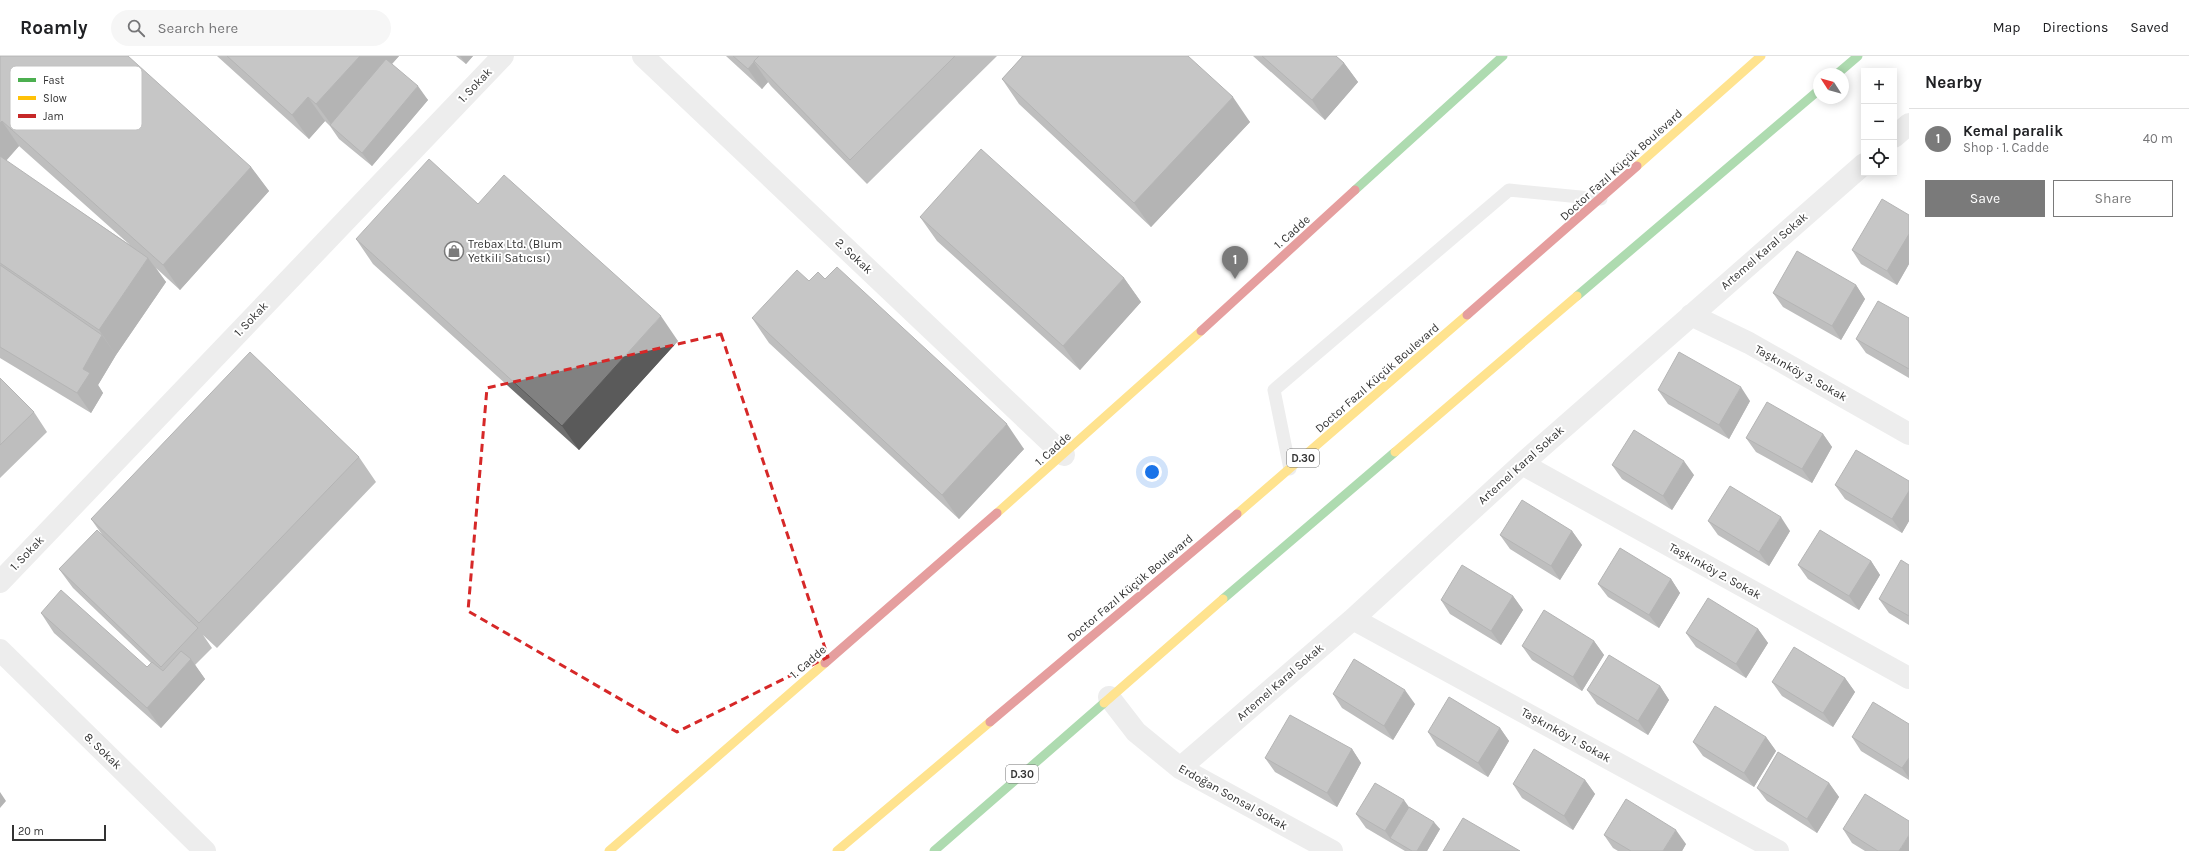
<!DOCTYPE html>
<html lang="en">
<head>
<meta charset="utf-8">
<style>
  :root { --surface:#fff; --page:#f6f6f6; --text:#202124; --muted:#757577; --line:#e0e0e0; --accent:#7a7a7a }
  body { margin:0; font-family:Karla,sans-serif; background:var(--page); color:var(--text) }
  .controls { position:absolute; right:12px; top:12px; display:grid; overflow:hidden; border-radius:0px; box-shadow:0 2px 10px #0003 }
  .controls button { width:36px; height:36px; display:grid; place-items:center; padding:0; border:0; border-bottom:1px solid var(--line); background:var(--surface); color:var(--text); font:20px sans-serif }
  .compass { position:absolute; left:1813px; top:12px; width:36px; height:36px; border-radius:50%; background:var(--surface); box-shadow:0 2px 10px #0003; rotate:306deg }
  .scale { position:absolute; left:12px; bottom:10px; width:94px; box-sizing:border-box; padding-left:4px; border:2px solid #333; border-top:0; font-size:11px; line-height:14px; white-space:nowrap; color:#333; -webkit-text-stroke:3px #fff; paint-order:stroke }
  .you { position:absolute; left:1152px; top:416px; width:14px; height:14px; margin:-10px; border:3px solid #fff; border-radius:50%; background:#1a73e8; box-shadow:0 0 0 6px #1a73e833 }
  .badge { display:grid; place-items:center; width:26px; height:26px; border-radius:50%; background:var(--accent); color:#fff; font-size:13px; font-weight:700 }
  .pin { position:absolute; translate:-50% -33px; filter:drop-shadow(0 1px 2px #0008) }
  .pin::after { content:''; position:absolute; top:21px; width:14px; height:12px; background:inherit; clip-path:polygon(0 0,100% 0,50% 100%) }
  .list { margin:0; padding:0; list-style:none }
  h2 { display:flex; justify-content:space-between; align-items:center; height:52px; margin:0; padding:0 16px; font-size:17px }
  h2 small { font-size:13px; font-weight:400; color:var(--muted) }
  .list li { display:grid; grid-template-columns:26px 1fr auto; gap:12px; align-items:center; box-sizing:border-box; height:60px; padding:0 16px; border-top:1px solid var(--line) }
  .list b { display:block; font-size:15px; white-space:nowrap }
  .list p { margin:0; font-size:13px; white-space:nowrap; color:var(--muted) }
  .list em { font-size:13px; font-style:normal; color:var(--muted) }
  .actions { display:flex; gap:8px; padding:12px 16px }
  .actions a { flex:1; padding:9px 0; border:1px solid var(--accent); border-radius:0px; text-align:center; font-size:14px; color:var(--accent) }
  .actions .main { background:var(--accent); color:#fff }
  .icon { flex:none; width:22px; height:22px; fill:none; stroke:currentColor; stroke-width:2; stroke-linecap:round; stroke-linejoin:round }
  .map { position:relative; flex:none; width:1909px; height:795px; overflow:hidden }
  header { display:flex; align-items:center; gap:24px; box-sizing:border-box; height:56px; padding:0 20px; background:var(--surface); border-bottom:1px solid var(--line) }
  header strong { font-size:19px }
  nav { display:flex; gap:22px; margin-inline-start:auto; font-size:14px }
  .search { width:280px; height:36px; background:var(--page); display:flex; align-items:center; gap:10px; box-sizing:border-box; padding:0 14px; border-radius:22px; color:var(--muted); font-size:15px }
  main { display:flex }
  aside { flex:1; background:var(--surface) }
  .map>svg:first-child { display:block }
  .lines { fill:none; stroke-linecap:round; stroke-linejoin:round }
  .lane { stroke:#d7d7d7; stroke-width:13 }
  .street { stroke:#d7d7d7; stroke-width:22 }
  .fast { stroke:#4caf50; stroke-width:9 }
  .slow { stroke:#ffc107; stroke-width:9 }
  .jam { stroke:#c62828; stroke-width:9 }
  .wall { fill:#6f6f6f; fill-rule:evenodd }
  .shaded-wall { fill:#5a5a5a }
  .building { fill:#818181; stroke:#5a5a5a }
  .marked { fill:none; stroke:#d62828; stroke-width:3; stroke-dasharray:8 5; stroke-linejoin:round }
  .labels { text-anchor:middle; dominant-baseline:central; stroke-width:4; stroke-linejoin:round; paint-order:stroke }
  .shield { fill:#fff; stroke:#707070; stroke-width:1 }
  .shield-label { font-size:11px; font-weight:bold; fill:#333 }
  .street-label { font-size:12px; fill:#333; stroke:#fff }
  .poi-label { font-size:12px; fill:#333; stroke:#fff; text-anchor:start }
  .key { fill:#fff; stroke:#c2c2c2; stroke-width:1 }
  .key-label { font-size:11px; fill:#333 }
</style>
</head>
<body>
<header>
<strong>Roamly</strong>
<div class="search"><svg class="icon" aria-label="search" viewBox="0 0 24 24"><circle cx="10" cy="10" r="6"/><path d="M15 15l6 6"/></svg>Search here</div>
<nav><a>Map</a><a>Directions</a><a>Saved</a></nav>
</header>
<main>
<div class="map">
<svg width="1909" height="795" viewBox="0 0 1909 795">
  <rect width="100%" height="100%" fill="#fff"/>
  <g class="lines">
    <path class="lane" d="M1290,413l-16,-79 235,-200 92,9"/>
    <path class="street" d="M643,0l421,399
      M1894,81l15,-13
      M1691,259l58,28 160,91
      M1522,408l387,214
      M0,526l503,-526
      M1353,563l425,232
      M0,594l205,201
      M1109,641l27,35 44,36 152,83
      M1180,712l173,-149 169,-155 342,-300"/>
    <path class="fast" d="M1837,18l21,-18
      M1355,134l148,-134
      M1577,240l242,-206
      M1223,543l172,-147
      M934,795l170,-148"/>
    <path class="slow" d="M1637,110l124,-110
      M1395,396l182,-156
      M997,457l204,-182
      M1237,458l230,-199
      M1104,647l119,-104
      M609,795l216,-188
      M837,795l153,-129"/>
    <path class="jam" d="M1467,259l170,-149
      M1201,275l154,-141
      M825,607l172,-150
      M990,666l247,-208"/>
  </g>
  <path class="wall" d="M0,0l251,111 18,24 -89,99 -24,-22 10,14 -50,73 -18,30 5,8 -12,20 -91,-55zM19,90l111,99 -124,-84z
    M217,0h182l-7,8 36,36 -56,66 -33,-27 -9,-13 -5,-5 -16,18z
    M456,0h17l-7,8z
    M726,0h271l-130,128 -96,-98 -3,-4 -6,7z
    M1021,0h167l62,66 -99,105 -132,-123 -17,-25 20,-22z
    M1253,0h83l8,7 14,19 -33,38z
    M478,148l200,137 -99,109 -206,-186 -17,-25z
    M1909,159v49l-12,21 -36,-21 -9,-14z
    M920,161l204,61 17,24 -61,68 -143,-129z
    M825,223l199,170 -65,70 -190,-176 -17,-25 57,-37z
    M1856,229l9,14 -24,41 -58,-33 -10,-14z
    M1909,262v60l-43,-25 -10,-14z
    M0,322l34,34 13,20 -47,46z
    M1658,334l92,11 -21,38 -61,-35z
    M1823,378l9,13 -20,36 -56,-31 -10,-14z
    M359,401l17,25 -159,166 -14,-13 9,13 -17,17 10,14 -44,49 -107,-95 -13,-20 106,54 4,-4 -78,-75 -14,-19 44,-33 -12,-17z
    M1612,409l82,10 -22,35 -50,-31z
    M1909,425v40l-7,12 -57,-34 -10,-14z
    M1708,465l82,10 -21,35 -51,-31z
    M1572,475l10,14 -22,35 -50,-31 -10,-14z
    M1871,505l9,14 -21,35 -51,-31 -10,-14z
    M1909,509v60l-20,-12 -10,-14z
    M1671,523l9,14 -21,35 -51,-31 -10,-13z
    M1513,540l10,14 -22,35 -51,-31 -9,-14z
    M1758,573l10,14 -22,35 -50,-31 -10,-14z
    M1594,585l10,14 -22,36 -50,-31 -10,-14z
    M1845,622l10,14 -22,35 -51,-31 -10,-14z
    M1660,630l9,14 -21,35 -51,-31 -10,-14z
    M1333,638l82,10 -22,36 -51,-32z
    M1909,668v56l-48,-29 -9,-14z
    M1500,672l9,13 -21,36 -51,-31 -9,-14z
    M1766,681l10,14 -22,36 -51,-31 -10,-14z
    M1352,693l9,14 -24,44 -62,-35 -10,-14z
    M1585,724l10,14 -22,36 -51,-32 -9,-14z
    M1829,727l10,14 -22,36 -50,-32 -10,-13z
    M1409,751l31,22 -13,22h-22l-39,-23 -10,-14z
    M1843,773l66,22h-44l-13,-8z
    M1604,779l82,9 -4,7h-64l-5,-3z"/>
  <path class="shaded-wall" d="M360,0h39l-65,72 -18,-24z
    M460,0h13l-7,8z
    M754,6l14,20 -6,7 -14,-20z
    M1344,7l14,19 -33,38 -13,-20z
    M418,30l10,14 -56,66 -10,-13z
    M308,41l17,24 -16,18 -17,-24z
    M1233,41l17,25 -99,105 -17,-24z
    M2,65l17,25 -19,21v-44z
    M251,111l18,24 -89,99 -17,-25z
    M1909,178v30l-12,21 -10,-14z
    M148,202l18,24 -50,73 -17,-25z
    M1124,222l17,24 -61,68 -17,-24z
    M1856,229l9,14 -24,41 -9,-14z
    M661,260l17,25 -99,109 -17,-24z
    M102,279l14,20 -18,30 5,8 -12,20 -14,-20 6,-24z
    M1741,331l9,14 -21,38 -10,-14z
    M1007,368l17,25 -65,70 -17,-24z
    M1823,378l9,13 -20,36 -10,-14z
    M1684,405l10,14 -22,35 -9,-14z
    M1909,435v30l-7,12 -10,-14z
    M1781,461l9,14 -21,35 -10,-14z
    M1572,475l10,14 -22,35 -9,-14z
    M1871,505l9,14 -21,35 -10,-14z
    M1671,523l9,14 -21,35 -10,-13z
    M1513,540l10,14 -22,35 -10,-14z
    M1758,573l10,14 -22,35 -10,-14z
    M1594,585l10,14 -22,36 -9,-14z
    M191,603l14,20 -44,49 -14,-20z
    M1845,622l10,14 -22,35 -10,-14z
    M1660,630l9,14 -21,35 -10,-14z
    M1405,634l10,14 -22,36 -9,-14z
    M1500,672l9,13 -21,36 -10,-14z
    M1766,681l10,14 -22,36 -10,-14z
    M1352,693l9,14 -24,44 -10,-14z
    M1909,702v20l-7,-10z
    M1585,724l10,14 -22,36 -9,-14z
    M1829,727l10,14 -22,36 -10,-14z
    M0,736l6,9 -6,7z
    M1404,744l10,14 -24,24 -5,-7z
    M1434,766l6,7 -13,22h-10z
    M1676,774l10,14 -4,7h-19z
    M1909,779v16h-10z"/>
  <path class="building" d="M0,0h128l123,111 -88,98 -161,-144 -2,2z
    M227,0h133l-44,48 -8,-7 -16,18z
    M733,0h26l-5,5v1l-6,7z
    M759,0h196l-105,104 -96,-99z
    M1023,0h165l45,41 -99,106 -132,-124z
    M1262,0h74l8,7 -32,37z
    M386,3l32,27 -56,67 -32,-28z
    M981,93l143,129 -61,68 -143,-129z
    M0,100l148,102 -49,72 -99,-67z
    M429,103l49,45 26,-29 157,141 -99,110 -206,-187z
    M1882,143l27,16v19l-22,37 -35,-21z
    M1797,195l59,34 -24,41 -59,-33z
    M0,209l102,70 -19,34 7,4 -13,20 -77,-46z
    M837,211l170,157 -65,71 -190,-177 45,-48 12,11 9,-9 7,7z
    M1878,245l31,17v51l-53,-30z
    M250,296l109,105 -160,166 -108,-104z
    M1679,296l62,35 -22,38 -61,-35z
    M0,322l34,34 -34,33z
    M1767,346l56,32 -21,35 -56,-31z
    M1634,374l50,31 -21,35 -51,-31z
    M1856,394l53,31v10l-17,28 -57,-34z
    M1730,430l51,31 -22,35 -51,-31z
    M1522,444l50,31 -21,35 -51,-31z
    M97,474l101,98 -37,39 -102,-98z
    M1820,474l51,31 -22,35 -51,-31z
    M1620,492l51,31 -22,36 -51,-31z
    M1901,504l8,5v51l-30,-17z
    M1462,509l51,31 -22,35 -50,-31z
    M61,534l86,77 5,-5 11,9 18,-20 10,8 -44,49 -106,-95z
    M1708,542l50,31 -22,35 -50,-31z
    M1544,554l50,31 -21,36 -51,-31z
    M1794,591l51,31 -22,35 -51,-31z
    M1609,599l51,31 -22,35 -51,-31z
    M1354,603l51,31 -21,36 -51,-32z
    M1449,641l51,31 -22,35 -50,-31z
    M1873,646l36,22v34l-7,10 -50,-31z
    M1715,650l51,31 -22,36 -51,-31z
    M1290,659l62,34 -25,44 -62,-35z
    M1534,693l51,31 -21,36 -51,-32z
    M1778,696l51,31 -22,36 -50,-31z
    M1375,727l29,17 -19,31 -29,-17z
    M1865,738l44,27v14l-10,16h-21l-35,-22z
    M1626,743l50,31 -13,21h-32l-27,-16z
    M1409,751l25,15 -17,29h-5l-22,-13z
    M1463,762l57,33h-77z"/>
  <path d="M0 0H1909V795H0ZM721,278l107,323 -151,75 -209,-121 19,-223z" fill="#fff" fill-opacity=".55" fill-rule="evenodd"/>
  <path class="marked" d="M721,278l107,323 -151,75 -209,-121 19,-223z"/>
  <defs>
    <g id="shop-ring" transform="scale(1)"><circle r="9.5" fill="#fff" stroke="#7a7a7a" stroke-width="1.5"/><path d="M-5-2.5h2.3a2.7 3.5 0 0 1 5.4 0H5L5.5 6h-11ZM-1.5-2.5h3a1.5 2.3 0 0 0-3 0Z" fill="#7a7a7a"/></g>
  </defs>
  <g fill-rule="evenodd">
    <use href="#shop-ring" x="454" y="195"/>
  </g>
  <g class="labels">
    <g class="shield">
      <rect x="1287" y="393" width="32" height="18" rx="3"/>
      <rect x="1006" y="709" width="32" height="18" rx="3"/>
    </g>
    <g class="shield-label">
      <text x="1303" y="402">D.30</text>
      <text x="1022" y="718">D.30</text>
    </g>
    <g class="street-label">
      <text transform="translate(475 29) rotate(-46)">1. Sokak</text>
      <text transform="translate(1621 109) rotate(-42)">Doctor Fazıl Küçük Boulevard</text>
      <text transform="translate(1292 176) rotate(-42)">1. Cadde</text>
      <text transform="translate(1764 195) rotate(-41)">Artemel Karal Sokak</text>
      <text transform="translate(854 200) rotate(43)">2. Sokak</text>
      <text transform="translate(251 263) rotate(-46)">1. Sokak</text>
      <text transform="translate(1801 317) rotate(29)">Taşkınköy 3. Sokak</text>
      <text transform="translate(1377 322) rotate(-41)">Doctor Fazıl Küçük Boulevard</text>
      <text transform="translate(1053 393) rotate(-42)">1. Cadde</text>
      <text transform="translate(1521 409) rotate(-42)">Artemel Karal Sokak</text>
      <text transform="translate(27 497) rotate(-46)">1. Sokak</text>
      <text transform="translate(1715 515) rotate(29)">Taşkınköy 2. Sokak</text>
      <text transform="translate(1130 532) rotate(-40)">Doctor Fazıl Küçük Boulevard</text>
      <text transform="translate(808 606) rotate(-41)">1. Cadde</text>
      <text transform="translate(1280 626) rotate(-41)">Artemel Karal Sokak</text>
      <text transform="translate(1566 679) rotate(29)">Taşkınköy 1. Sokak</text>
      <text transform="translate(103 695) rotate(44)">8. Sokak</text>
      <text transform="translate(1233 741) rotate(29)">Erdoğan Sonsal Sokak</text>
    </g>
    <g class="poi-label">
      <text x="468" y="188">Trebax Ltd. (Blum<tspan x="468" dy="14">Yetkili Satıcısı)</tspan></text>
    </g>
  </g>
  <rect x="10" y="10" width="132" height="64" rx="6" class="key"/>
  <rect x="18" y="22" width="18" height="4" fill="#4caf50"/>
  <rect x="18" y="40" width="18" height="4" fill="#ffc107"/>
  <rect x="18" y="58" width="18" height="4" fill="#c62828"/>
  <g class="key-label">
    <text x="43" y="28">Fast</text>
    <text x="43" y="46">Slow</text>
    <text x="43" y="64">Jam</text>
  </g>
</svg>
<div class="controls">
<button>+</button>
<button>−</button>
<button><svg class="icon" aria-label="locate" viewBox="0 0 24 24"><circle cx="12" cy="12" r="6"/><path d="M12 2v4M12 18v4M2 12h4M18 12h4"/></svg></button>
</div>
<svg class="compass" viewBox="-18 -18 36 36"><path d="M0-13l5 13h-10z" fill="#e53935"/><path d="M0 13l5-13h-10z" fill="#757577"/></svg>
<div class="scale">20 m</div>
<div class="you"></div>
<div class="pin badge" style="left:1235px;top:223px">1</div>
</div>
<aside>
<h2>Nearby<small></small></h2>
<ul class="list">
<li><span class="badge">1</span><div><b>Kemal paralik</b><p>Shop · 1. Cadde</p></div><em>40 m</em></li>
</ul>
<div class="actions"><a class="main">Save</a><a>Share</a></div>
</aside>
</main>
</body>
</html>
